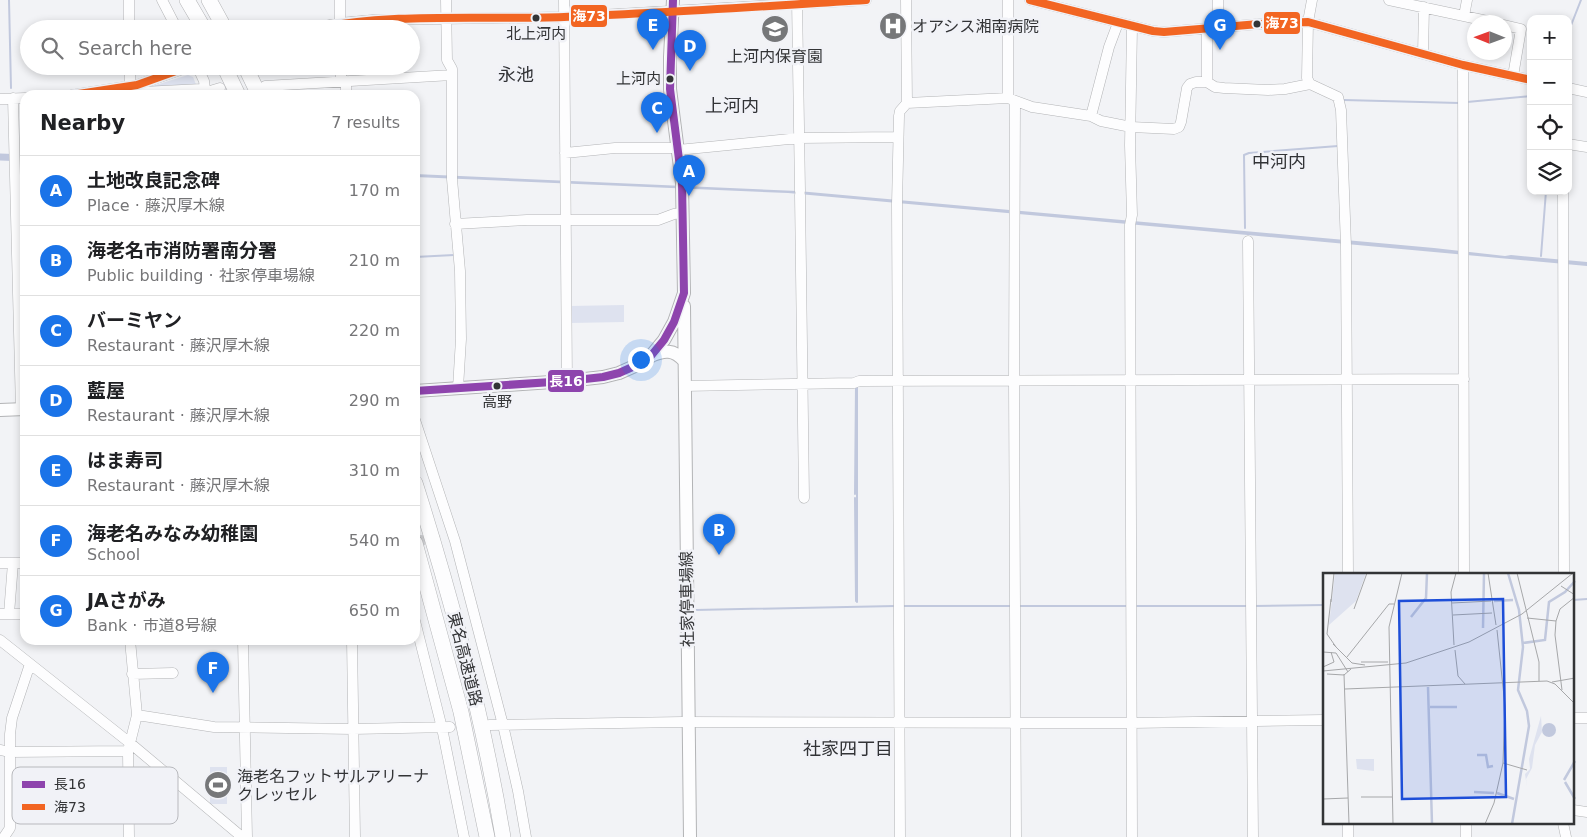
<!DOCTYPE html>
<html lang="en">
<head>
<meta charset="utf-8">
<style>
  :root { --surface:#fff; --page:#f6f6f6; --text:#202124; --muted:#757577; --line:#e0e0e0; --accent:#1a73e8 }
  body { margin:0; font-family:"DejaVu Sans","Noto Sans JP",sans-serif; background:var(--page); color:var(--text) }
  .controls { position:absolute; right:15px; top:15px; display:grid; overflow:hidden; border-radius:10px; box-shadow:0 2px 8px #0003 }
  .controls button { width:45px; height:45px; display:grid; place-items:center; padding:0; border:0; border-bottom:1px solid var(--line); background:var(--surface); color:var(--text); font:25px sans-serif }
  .compass { position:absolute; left:1467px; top:15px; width:45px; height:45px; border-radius:50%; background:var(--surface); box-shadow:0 2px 8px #0003; rotate:271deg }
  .you { position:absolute; left:640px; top:359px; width:18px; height:18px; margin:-12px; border:4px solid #fff; border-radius:50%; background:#1a73e8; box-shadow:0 0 0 8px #1a73e833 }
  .badge { display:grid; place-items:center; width:32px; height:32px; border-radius:50%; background:var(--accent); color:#fff; font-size:16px; font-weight:700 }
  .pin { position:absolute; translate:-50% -41px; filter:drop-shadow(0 1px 2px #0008) }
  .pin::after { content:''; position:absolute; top:26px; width:18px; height:15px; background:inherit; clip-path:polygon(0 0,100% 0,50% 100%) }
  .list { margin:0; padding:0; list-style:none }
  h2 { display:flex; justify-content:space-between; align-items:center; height:65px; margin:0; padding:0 20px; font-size:21px }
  h2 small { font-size:16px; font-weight:400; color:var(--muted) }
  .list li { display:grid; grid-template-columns:32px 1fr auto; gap:15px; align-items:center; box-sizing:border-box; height:70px; padding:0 20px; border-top:1px solid var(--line) }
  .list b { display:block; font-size:19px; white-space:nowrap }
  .list p { margin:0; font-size:16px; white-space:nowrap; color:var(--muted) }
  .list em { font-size:16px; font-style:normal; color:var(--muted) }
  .icon { flex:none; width:28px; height:28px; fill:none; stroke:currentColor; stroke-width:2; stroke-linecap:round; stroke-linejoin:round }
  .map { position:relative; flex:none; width:1587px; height:837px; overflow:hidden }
  .search { position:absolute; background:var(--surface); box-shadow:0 2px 8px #0003; left:20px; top:20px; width:400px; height:55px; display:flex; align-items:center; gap:12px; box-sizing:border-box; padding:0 18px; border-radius:28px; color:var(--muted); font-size:19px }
  .panel { position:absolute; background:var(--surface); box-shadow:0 2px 8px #0003; left:20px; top:90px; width:400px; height:555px; border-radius:15px }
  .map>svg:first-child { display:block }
  .green { fill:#dee2ef }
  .water { fill:#c1c8dd }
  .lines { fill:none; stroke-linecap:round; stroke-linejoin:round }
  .stream { stroke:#c1c8dd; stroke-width:2 }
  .canal { stroke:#c1c8dd; stroke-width:7 }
  .minor-tunnel { stroke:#cccdd0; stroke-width:10; stroke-dasharray:10 5; stroke-linecap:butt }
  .minor-casing { stroke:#b3b4b6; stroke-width:11 }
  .major-casing { stroke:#b3b4b6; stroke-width:14 }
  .highway-casing { stroke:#b3b4b6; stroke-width:16 }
  .minor { stroke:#fdfdfe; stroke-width:10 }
  .major { stroke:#fdfdfe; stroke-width:12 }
  .highway { stroke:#fdfdfe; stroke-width:15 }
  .bus-1-casing { stroke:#f1f2f7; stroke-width:11 }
  .bus-2-casing { stroke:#f1f2f7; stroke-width:11 }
  .bus-1 { stroke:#8e44ad; stroke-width:8 }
  .bus-2 { stroke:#f26522; stroke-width:8 }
  .bus-dot { fill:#333436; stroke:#f1f2f7; stroke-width:2 }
  .labels { text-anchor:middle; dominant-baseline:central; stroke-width:5; stroke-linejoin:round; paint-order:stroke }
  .bus-label { font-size:15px; fill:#333436; stroke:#f1f2f7 }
  .poi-label { font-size:16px; fill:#333436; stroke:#f1f2f7; text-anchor:start }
  .street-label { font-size:16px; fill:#333436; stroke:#f1f2f7 }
  .neighbourhood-label { font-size:18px; fill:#323336; stroke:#f1f2f7 }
  .inset-river { fill:none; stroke:#c1c8dd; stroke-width:2.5 }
  .inset-road { fill:none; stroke:#a6a7a9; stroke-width:1 }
  .view { fill:#1d4ed8; fill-opacity:0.15; stroke:#1d4ed8; stroke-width:2.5 }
  .inset-edge { fill:none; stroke:#333436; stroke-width:2.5 }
  .key { fill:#f1f2f7; stroke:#b8b9bd; stroke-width:1 }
  .key-label { font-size:14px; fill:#333436 }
  .line-badge { stroke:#f1f2f7; stroke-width:2 }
  .badge-label { font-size:14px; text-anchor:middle; font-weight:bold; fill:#fff }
</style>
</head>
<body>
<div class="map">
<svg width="1587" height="837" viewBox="0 0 1587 837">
  <rect width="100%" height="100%" fill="#f2f3f6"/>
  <path class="green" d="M188,75l5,2 4,10 -51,1z
    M624,305v17l-54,1v-17z
    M210,767h17v37h-17z"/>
  <path class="water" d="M415,174l383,17 636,57 71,8 6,-1 76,7v4l-799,-73 -373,-16z"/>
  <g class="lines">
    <path class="stream" d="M9,0l2,88
      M1568,33l13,-33
      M1344,100l115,3
      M1467,102l64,-6
      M1245,228l-1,-73 5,-2 89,-7
      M1541,256l5,-65
      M415,257l39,-2
      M855,494l1,-108
      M855,498l1,103
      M1573,600l14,-1
      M857,602v-217
      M902,606h110
      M1019,606h108
      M1134,606h113
      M1254,606l70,-1
      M695,610l200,-4"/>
    <path class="canal" d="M0,157l25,1"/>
    <path class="minor-tunnel" d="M415,540l30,1"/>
    <g class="minor-casing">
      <path id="minor" d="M129,0v29
        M162,0l15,29
        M340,0v28
        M446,0l1,60 5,9v110l8,92 1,68 -3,49
        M564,0l3,381
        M797,0l3,191
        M1008,0v98
        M1030,0l123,31 11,1 95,-8 49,-2 155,43 68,15
        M1389,0l103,22
        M1464,16l3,-16
        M1504,25l17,4 -8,47
        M1132,27l-2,118 2,70 -2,10 2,612
        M1218,27v-27
        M311,29l29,-6 33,-3 191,-3 302,-17
        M1423,54l1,-47
        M1463,65l1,509
        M130,66v20
        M197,66l7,15 1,8
        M341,66v15
        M346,81v14
        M1207,82v-54
        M1310,84l-3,-6 1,-56 4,-22
        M137,85l5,7 60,-3 8,2 10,-3
        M265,86l187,-11
        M1568,88l19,4
        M72,95l65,-10 54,-19
        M13,98l8,311
        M0,99l25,-1
        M1015,101l-1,279 2,457
        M907,103l101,-5 24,9 59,9 10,5 30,6 43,2 5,-2 2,-5 6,-34 3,-4 6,-2h11l8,5 9,1 44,2 17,-1 25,-5 28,13 3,13 5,136 2,328
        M1091,116l18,-69 9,-24
        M1568,144l19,3
        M678,150l121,-12 98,-1
        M565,153l50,-5h63
        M1563,191l1,383
        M800,195l4,303
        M455,224l72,-4h131l16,-6 8,-1
        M1248,241l5,596
        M684,386l170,-3 5,-2 605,-2
        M415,420l40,121 48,184 15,66 8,46
        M0,563h25
        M0,614h25
        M9,614l4,-51
        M415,621l27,107 22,109
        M0,640l130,103 112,94
        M243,640l4,197
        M352,640l3,197
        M132,674l41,-1
        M137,715l77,12 139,2 97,-2
        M1573,718h14
        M489,725l194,-3 449,1 192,-3
        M0,750l10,2 118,-1
        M10,799l50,-1
        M1573,810l14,2
        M1348,823v14
        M1466,823v14
        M1563,823l3,14
        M4,837l6,-9v-94l2,-16 18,-54
        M129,837l-1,-86 9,-36 -7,-75
        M900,837l-3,-633 2,-88 1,-5 7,-8 -1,-103"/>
    </g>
    <g class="major-casing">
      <path id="major" d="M684,306l6,531
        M651,356c13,-6 23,-7 33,5
        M415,391l152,-10 36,-4 16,-4 18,-8 13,-8 14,-17 10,-18 10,-29 -2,-110 -12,-94v-32l3,-57
        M0,410l25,-1"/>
    </g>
    <g class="highway-casing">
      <path id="highway" d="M187,0l17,29
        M209,0l16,29
        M224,66l14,29
        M245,66l14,29
        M415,483c37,116 68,234 88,354
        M415,543l46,169 26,125"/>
    </g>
    <use href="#minor" class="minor"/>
    <use href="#major" class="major"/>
    <use href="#highway" class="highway"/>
    <g class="bus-1-casing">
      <path id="bus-1" d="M415,391l152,-10 36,-4 16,-4 18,-8 13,-8 14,-17 10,-18 10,-29 -2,-110 -12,-94 3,-89"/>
    </g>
    <g class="bus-2-casing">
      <path id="bus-2" d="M1030,0l123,31 11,1 95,-8 49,-2 155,43 68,15
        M312,29c81,-17 170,-9 252,-12 101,-4 202,-11 302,-17
        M72,95l65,-10 53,-19"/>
    </g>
    <use href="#bus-1" class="bus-1"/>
    <use href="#bus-2" class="bus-2"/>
  </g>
  <defs>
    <g id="hospital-disc" transform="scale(1.4375)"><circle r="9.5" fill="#767779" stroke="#f1f2f7"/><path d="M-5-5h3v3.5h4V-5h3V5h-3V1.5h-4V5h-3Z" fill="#fff"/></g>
    <g id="school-disc" transform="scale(1.4375)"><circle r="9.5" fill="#767779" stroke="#f1f2f7"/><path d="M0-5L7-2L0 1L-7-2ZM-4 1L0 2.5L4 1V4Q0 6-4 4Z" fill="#fff"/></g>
    <g id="stadium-disc" transform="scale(1.4375)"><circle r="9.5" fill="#767779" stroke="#f1f2f7"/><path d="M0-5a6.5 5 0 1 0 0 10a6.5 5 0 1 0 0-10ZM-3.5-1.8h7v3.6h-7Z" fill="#fff"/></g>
  </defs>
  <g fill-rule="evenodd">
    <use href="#hospital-disc" x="893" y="26"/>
    <use href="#school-disc" x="775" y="29"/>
    <use href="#stadium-disc" x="218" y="785"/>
  </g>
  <g class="bus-dot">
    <circle cx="536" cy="18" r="4.5"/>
    <circle cx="1257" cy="24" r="4.5"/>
    <circle cx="670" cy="79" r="4.5"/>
    <circle cx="497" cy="386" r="4.5"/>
  </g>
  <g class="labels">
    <g class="bus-label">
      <text x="536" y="34">北上河内</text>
      <text x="661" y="79" text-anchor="end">上河内</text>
      <text x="497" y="402">高野</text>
    </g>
    <g class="poi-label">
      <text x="912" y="26">オアシス湘南病院</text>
      <text x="775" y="56" text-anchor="middle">上河内保育園</text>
      <text x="237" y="776">海老名フットサルアリーナ<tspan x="237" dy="18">クレッセル</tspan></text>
    </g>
    <g class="street-label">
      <text transform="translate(687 599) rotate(-91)">社家停車場線</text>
      <text transform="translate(465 659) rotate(76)">東名高速道路</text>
    </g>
    <g class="neighbourhood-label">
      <text x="516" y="74">永池</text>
      <text x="732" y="105">上河内</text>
      <text x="1279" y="161">中河内</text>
      <text x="848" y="748">社家四丁目</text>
    </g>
  </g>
  <g transform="translate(1323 573)">
    <rect width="251" height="251" fill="#f2f3f6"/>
    <path d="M12,0h31l-10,28 -27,24zM218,143l1,16 -7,13 -3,23 -6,11 1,8 -2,-13 5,-5 -1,-10zM33,186h18v12l-17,-2z" fill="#dee2ef"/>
    <path d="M219 157a7 7 0 1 1 14 0a7 7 0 1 1-14 0Z" fill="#c1c8dd"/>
    <path class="inset-river" d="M185,0l11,37 4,37 -5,43 9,21 2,15 -17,98M171,28l19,-1M88,44l15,-19 1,-25M160,55l1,-55M200,70l22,-3 4,-38 16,-10 10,-11M105,114l4,137M107,134h27M154,182h9l2,12 5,-1M241,207l11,-19M242,209l10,17M151,219l20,1M174,220l17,6"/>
    <path class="inset-road" d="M165,0l8,52M194,0l22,89v19M238,13l14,9M8,26l-4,35 9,13M8,29l3,-29M129,30l39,-2M31,36l13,-36M130,42l39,-2M204,45l29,3M10,71l19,19 13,2M131,72l-3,-53 5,-19M132,77l3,26 7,8M0,79l13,1 12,19M24,84l42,-53h5M38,89h27M0,94l11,-5 -3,-10M0,98l83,-8 63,-21 53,-28 51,-41M4,101l17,1 7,-6M21,101l5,150M229,109l23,-4M22,116l202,-8 8,3 20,20M239,117l-7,-55 1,-14 4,-12 15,-12M180,190l24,7M38,224h31M0,226l25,-1M70,251l-4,-197 13,-54M162,251l9,-21 9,-40 2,-57 -8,-76"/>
    <path class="view" d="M180,26l3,198 -104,2 -3,-198z"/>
    <rect width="251" height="251" class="inset-edge"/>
  </g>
  <rect x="12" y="767" width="166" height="57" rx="8" class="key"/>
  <rect x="22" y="781" width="23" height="7" fill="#8e44ad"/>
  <rect x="22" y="804" width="23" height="6" fill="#f26522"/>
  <g class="key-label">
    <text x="54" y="789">長16</text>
    <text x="54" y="812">海73</text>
  </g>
  <g class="line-badge">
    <rect x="570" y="4" width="38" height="24" rx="5" fill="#f26522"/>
    <rect x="1263" y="11" width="38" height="24" rx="5" fill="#f26522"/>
    <rect x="547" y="369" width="38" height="24" rx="5" fill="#8e44ad"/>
  </g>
  <g class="badge-label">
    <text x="589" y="21">海73</text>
    <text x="1282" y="28">海73</text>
    <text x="566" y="386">長16</text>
  </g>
</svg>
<div class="controls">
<button>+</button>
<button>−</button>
<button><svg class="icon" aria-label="locate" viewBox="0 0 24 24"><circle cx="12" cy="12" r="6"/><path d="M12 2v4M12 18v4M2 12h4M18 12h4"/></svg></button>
<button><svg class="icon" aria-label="layers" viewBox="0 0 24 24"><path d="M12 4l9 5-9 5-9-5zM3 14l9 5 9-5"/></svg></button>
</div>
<svg class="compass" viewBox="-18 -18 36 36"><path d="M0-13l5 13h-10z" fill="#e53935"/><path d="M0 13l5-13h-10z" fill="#757577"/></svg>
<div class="you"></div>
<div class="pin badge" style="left:689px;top:196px">A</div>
<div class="pin badge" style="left:719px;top:555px">B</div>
<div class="pin badge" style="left:657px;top:133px">C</div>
<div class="pin badge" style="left:690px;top:71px">D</div>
<div class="pin badge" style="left:653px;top:50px">E</div>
<div class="pin badge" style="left:213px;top:693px">F</div>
<div class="pin badge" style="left:1220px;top:50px">G</div>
<div class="search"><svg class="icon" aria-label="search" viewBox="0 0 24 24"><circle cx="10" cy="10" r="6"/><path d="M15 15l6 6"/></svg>Search here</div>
<section class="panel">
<h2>Nearby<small>7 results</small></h2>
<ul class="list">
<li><span class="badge">A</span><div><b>土地改良記念碑</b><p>Place · 藤沢厚木線</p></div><em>170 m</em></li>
<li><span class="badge">B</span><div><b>海老名市消防署南分署</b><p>Public building · 社家停車場線</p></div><em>210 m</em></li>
<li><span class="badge">C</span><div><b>バーミヤン</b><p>Restaurant · 藤沢厚木線</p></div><em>220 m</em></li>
<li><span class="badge">D</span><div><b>藍屋</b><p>Restaurant · 藤沢厚木線</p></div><em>290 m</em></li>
<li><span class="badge">E</span><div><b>はま寿司</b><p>Restaurant · 藤沢厚木線</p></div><em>310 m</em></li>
<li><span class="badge">F</span><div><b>海老名みなみ幼稚園</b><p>School</p></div><em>540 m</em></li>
<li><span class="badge">G</span><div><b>JAさがみ</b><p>Bank · 市道8号線</p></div><em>650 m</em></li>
</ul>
</section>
</div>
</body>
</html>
